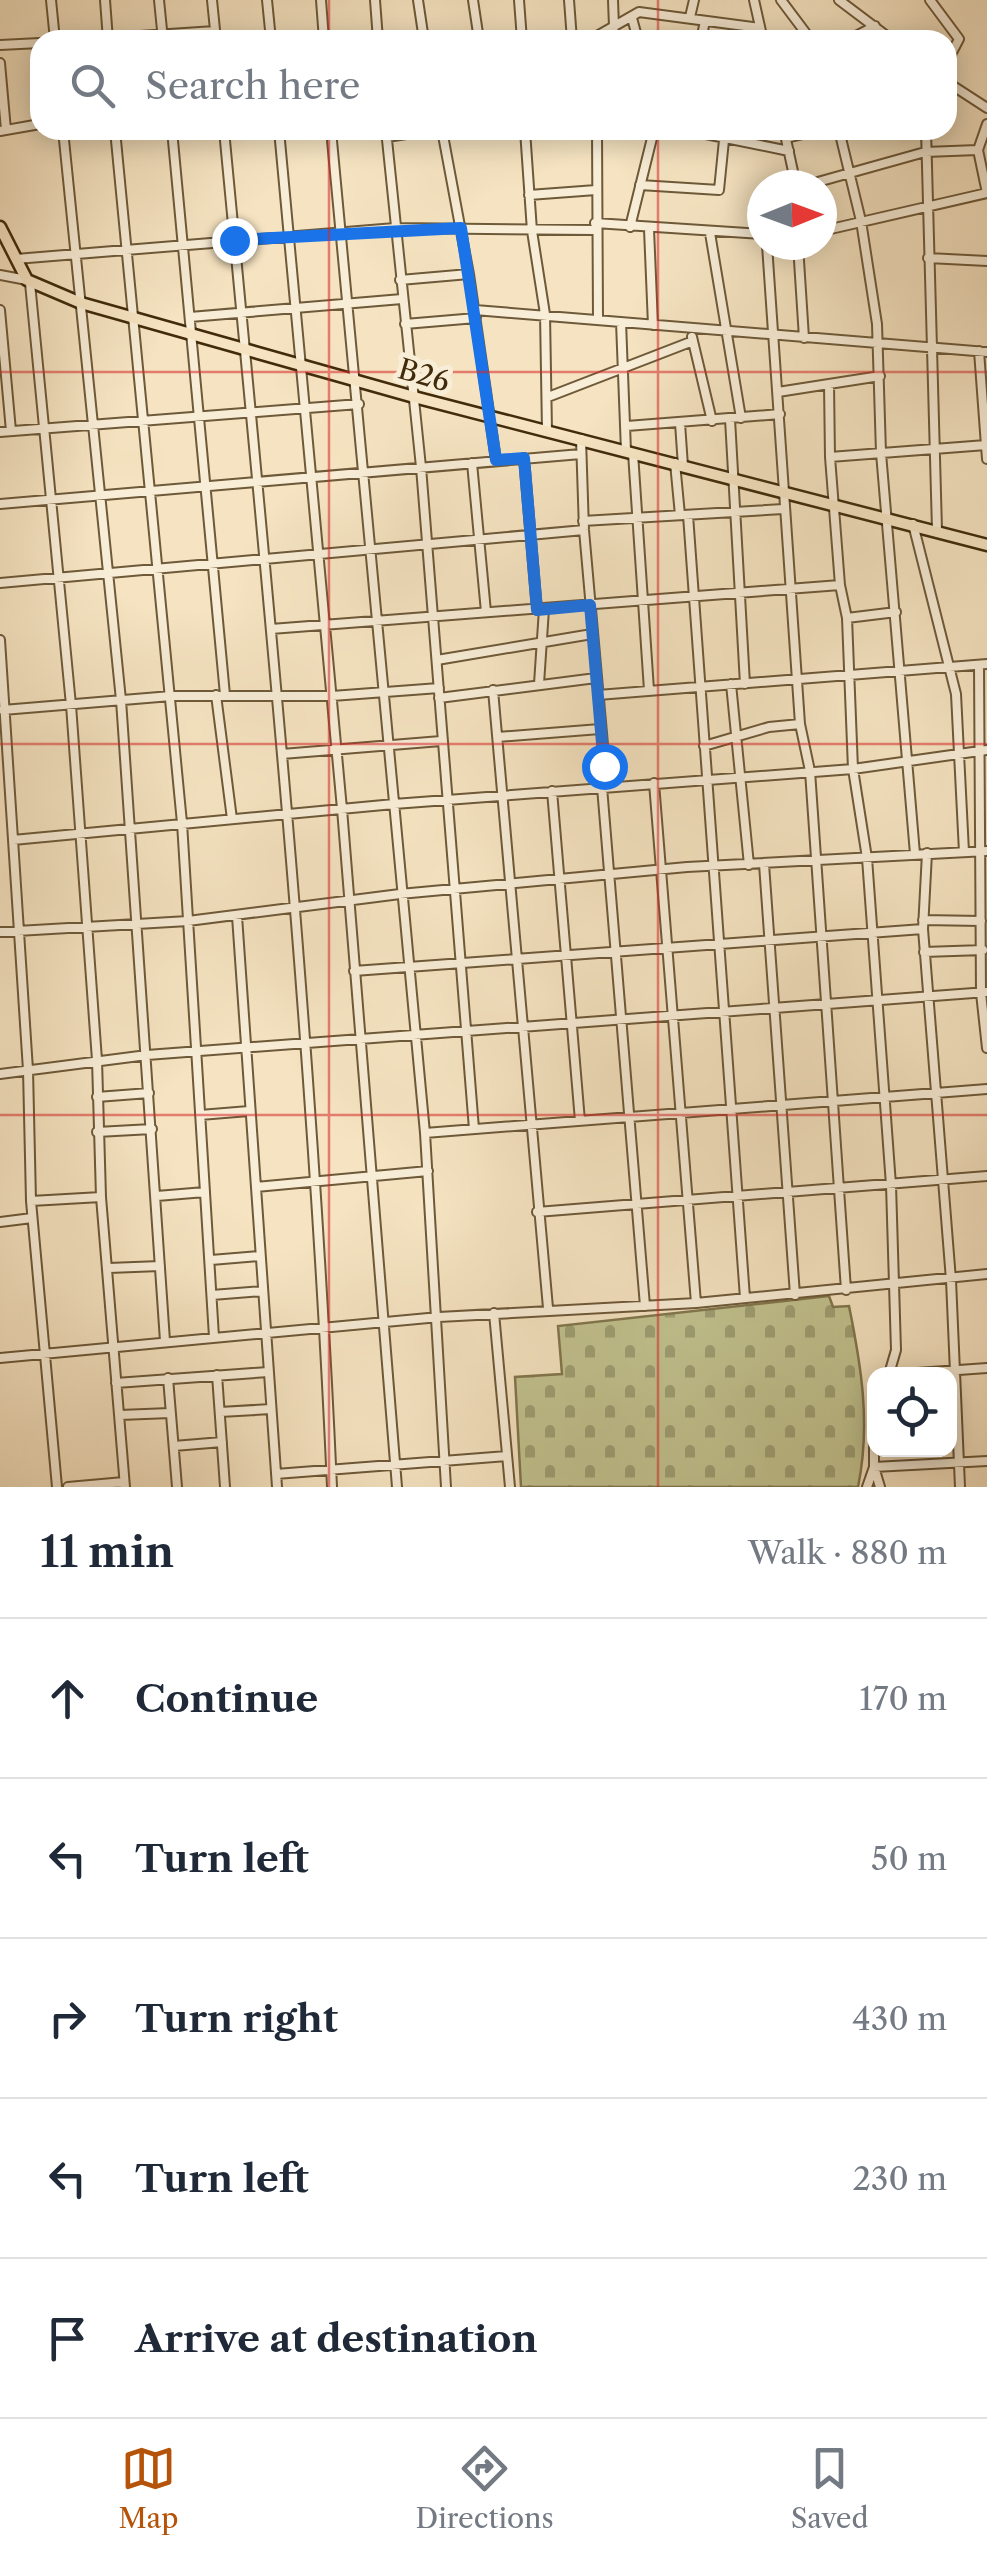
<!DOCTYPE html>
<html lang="en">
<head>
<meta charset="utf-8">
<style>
  :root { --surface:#fff; --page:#f2f2f3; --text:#1f2937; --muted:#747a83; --line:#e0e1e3; --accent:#b45309 }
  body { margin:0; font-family:"Libre Caslon Text",serif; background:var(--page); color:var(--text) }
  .controls { position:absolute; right:30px; bottom:30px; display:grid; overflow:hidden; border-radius:20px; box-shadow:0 5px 25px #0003 }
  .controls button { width:90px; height:90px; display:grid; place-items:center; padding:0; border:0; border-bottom:2px solid var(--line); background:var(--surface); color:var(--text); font:50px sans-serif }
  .compass { position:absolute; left:747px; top:170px; width:90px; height:90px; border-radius:50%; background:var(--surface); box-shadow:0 5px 25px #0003; rotate:89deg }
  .stop { position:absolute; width:30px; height:30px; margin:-22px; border:8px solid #1a73e8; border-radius:50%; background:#fff }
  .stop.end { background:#1a73e8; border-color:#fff; box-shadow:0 2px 10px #0008 }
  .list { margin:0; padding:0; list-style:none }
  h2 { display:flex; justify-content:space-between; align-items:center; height:130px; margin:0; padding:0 40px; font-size:42px }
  h2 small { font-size:32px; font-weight:400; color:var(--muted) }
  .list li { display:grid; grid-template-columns:65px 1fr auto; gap:30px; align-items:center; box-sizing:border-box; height:160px; padding:0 40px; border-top:2px solid var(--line) }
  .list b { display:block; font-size:38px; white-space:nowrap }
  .list em { font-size:32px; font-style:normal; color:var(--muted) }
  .icon { flex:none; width:55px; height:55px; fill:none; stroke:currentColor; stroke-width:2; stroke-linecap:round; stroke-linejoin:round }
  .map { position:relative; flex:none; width:987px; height:1487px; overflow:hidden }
  .search { position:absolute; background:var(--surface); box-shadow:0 5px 25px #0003; left:30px; right:30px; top:30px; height:110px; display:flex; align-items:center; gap:25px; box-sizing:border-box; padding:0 35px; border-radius:30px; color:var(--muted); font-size:38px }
  .sheet { height:930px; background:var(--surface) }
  nav { display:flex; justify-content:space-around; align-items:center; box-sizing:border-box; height:140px; border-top:2px solid var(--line); background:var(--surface); font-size:28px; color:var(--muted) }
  nav a { display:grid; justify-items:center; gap:5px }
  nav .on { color:var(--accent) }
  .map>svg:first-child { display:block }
  .cemetery { fill:url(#cemetery-stones); stroke:#81764d; stroke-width:2.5 }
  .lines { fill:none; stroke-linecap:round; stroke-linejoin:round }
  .minor-casing { stroke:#6e5938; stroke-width:12 }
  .highway-casing { stroke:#412b0b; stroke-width:15 }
  .minor { stroke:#f8edd7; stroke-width:8 }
  .highway { stroke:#f5e3c1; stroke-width:10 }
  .route { stroke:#1a73e8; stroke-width:12 }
  .grid { fill:none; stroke:#d62828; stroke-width:2.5; stroke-opacity:0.55 }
  .labels { text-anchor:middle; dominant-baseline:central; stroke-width:10; stroke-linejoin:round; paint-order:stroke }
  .street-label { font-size:28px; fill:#412b0b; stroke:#f8edd7 }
</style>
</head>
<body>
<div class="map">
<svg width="987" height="1487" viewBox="0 0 987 1487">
  <defs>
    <pattern id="cemetery-stones" width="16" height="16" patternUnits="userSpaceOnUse" patternTransform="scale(2.5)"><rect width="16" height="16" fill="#c1c28f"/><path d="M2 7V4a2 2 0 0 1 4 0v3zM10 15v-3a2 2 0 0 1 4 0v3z" fill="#9e9e73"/></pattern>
  </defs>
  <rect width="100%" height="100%" fill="#f5e3c1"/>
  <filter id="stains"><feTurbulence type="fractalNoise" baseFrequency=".002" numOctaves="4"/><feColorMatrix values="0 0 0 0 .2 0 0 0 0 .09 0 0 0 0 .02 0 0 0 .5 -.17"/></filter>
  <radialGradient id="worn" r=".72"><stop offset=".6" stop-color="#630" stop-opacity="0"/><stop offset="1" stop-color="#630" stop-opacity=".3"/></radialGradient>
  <path class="cemetery" d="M829,1296l4,11 16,-1c12,59 22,118 9,181h-337l-6,-110 47,-3 -4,-48z"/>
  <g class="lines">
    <g class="minor-casing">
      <path id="minor" d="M51,0l4,40
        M105,0l3,40
        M159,0l4,40
        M212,0l4,40
        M267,0l4,40
        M321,0l3,40
        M375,0l3,40
        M418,0l6,40
        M473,0l6,40
        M519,0l3,40
        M569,0l3,40
        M613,0l1,27
        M754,0l9,40
        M781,0l30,40
        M839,0l53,40
        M930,0l29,39 -12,23
        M690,17l4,-17
        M632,18l6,22
        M79,40l136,-9
        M590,40l49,-28 121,16
        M701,40l4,-19
        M848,40l27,-14
        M0,45l40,-2
        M0,63l6,67
        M947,82l40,26
        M987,124l-9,26 9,43
        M63,130l58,570 44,641
        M115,130l67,693 32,514
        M172,130l53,565
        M224,130c43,452 88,904 108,1357
        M279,130l63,679 55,678
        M331,130l94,1003 21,354
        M386,130l35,337 53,662
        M442,130l27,144 27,186
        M525,130l7,101 13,83 2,117
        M597,130l1,189
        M686,130l103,21
        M784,130l12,55
        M839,130l22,91 16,103 4,129 34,401
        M926,130l11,400
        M0,131l40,-7
        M387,137l45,-7
        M786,138l34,-8
        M640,185l79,5 6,-60
        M807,185l118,-33 53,-2
        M529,195l67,-5
        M595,223l167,11
        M630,227l24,-97
        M649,229l4,96
        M822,231l165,-38
        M710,233l31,185
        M767,245l33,479 10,47 36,519
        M798,245l6,93
        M928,258l59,3
        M16,259l379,-31 200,2
        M0,275l27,5
        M400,280l69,-6
        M30,283l41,422 26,355 4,137 24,290
        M0,310l11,121
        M475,310l512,42
        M190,317l212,-18
        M621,322l5,129
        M405,324l71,-6
        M692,337l20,84
        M979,351l8,108
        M829,384l1,73 10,128 7,33 6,151 14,89 24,327 5,165 -7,24
        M778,392l102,-16
        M548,397l145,-56
        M730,419l15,265
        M680,423l3,43
        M627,426l153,-12
        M0,432l359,-28
        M581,439l3,91 22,248 -4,9 43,519
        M633,453l16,237
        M830,457l156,-12
        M524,458l13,152
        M472,463l14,149
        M675,463l5,52
        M0,504l581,-50
        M688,515l57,783
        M583,521l200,-12
        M913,524l43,170 8,158
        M0,583l584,-53
        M847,618l49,-6
        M271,629l569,-44
        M0,640l28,430 3,131 26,286
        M437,660l155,-26
        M979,665l2,328 6,55
        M539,684l5,-75
        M731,684l18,181
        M493,690l55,618
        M216,695l16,124
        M598,695l389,-31
        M439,698l157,-20
        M3,710l168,-14h161l107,-8
        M498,737l102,-8
        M704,746l65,-19 31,-3
        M282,754l159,-13
        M654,783l42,520
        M552,791l28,330
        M13,840l381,-36 459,-35 134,-19
        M927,853l-4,76 28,351 9,207
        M764,864l31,431
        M237,916l40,571
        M923,920l58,1
        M0,932l188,-11 212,-27 287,-27 300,-16
        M924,952l59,-2
        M354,971l569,-42
        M0,1074l147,-19 840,-63
        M97,1097l52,-4
        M200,1115l49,-4
        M97,1132l55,-3
        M425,1133l562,-44
        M256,1187l172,-16
        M157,1196l48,-4
        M31,1201l70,-4
        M537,1212l450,-36
        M0,1222l32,-4
        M211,1260l49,-4
        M109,1268l51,-2
        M212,1295l51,-4
        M494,1313l16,174
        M0,1358l439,-41 257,-14 291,-29
        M903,1374l84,-6
        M217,1375l8,112
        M168,1378l9,109
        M116,1383l152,-11
        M874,1408v59l6,20
        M220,1412l51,-3
        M120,1415l50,-2
        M174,1446l48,-4
        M276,1474l231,-18
        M68,1487l56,-5
        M867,1487l7,-20 113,-6"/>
    </g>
    <g class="highway-casing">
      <path id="highway" d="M0,227l27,53 54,23 333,94 573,148"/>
    </g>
    <use href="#minor" class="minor"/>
    <use href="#highway" class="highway"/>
  </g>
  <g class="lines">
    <path class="route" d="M234,240l227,-12 35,232 28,-2 13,152 53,-5 14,161"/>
  </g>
  <path class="grid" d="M329,0v40M658,0v40M329,130v1357M658,130v1357M0,372h987M0,744h987M0,1115h987"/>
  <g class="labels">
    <g class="street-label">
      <text transform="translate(424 375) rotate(16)">B26</text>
    </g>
  </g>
  <rect width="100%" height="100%" filter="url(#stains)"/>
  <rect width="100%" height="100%" fill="url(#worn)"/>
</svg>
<div class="controls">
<button><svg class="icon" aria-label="locate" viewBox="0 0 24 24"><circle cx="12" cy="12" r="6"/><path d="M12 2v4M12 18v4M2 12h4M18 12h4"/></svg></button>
</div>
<svg class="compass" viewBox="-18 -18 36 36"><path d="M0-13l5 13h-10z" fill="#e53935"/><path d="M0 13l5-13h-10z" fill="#747a83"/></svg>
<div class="stop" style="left:604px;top:766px"></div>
<div class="stop end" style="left:234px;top:240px"></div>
<div class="search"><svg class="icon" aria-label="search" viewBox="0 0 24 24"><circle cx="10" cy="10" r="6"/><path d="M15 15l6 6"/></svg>Search here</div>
</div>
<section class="sheet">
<h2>11 min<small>Walk · 880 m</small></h2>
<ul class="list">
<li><svg class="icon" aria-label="ahead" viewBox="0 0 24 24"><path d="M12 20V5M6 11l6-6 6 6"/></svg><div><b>Continue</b></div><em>170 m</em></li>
<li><svg class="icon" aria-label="left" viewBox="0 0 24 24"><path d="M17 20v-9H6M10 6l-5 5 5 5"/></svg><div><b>Turn left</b></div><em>50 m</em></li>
<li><svg class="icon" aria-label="right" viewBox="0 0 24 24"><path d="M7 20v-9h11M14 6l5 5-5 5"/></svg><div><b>Turn right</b></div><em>430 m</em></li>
<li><svg class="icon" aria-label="left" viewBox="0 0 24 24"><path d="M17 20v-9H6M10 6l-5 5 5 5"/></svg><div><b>Turn left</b></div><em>230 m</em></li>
<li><svg class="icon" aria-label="arrive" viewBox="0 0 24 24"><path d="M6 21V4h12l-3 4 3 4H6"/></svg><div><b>Arrive at destination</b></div></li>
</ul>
</section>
<nav>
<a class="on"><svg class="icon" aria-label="map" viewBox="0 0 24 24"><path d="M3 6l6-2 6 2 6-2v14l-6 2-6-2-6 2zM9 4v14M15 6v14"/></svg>Map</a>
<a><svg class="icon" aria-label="directions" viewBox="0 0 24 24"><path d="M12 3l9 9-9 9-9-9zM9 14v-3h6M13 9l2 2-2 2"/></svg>Directions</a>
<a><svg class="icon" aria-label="saved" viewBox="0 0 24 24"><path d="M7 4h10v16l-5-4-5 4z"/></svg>Saved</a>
</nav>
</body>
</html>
